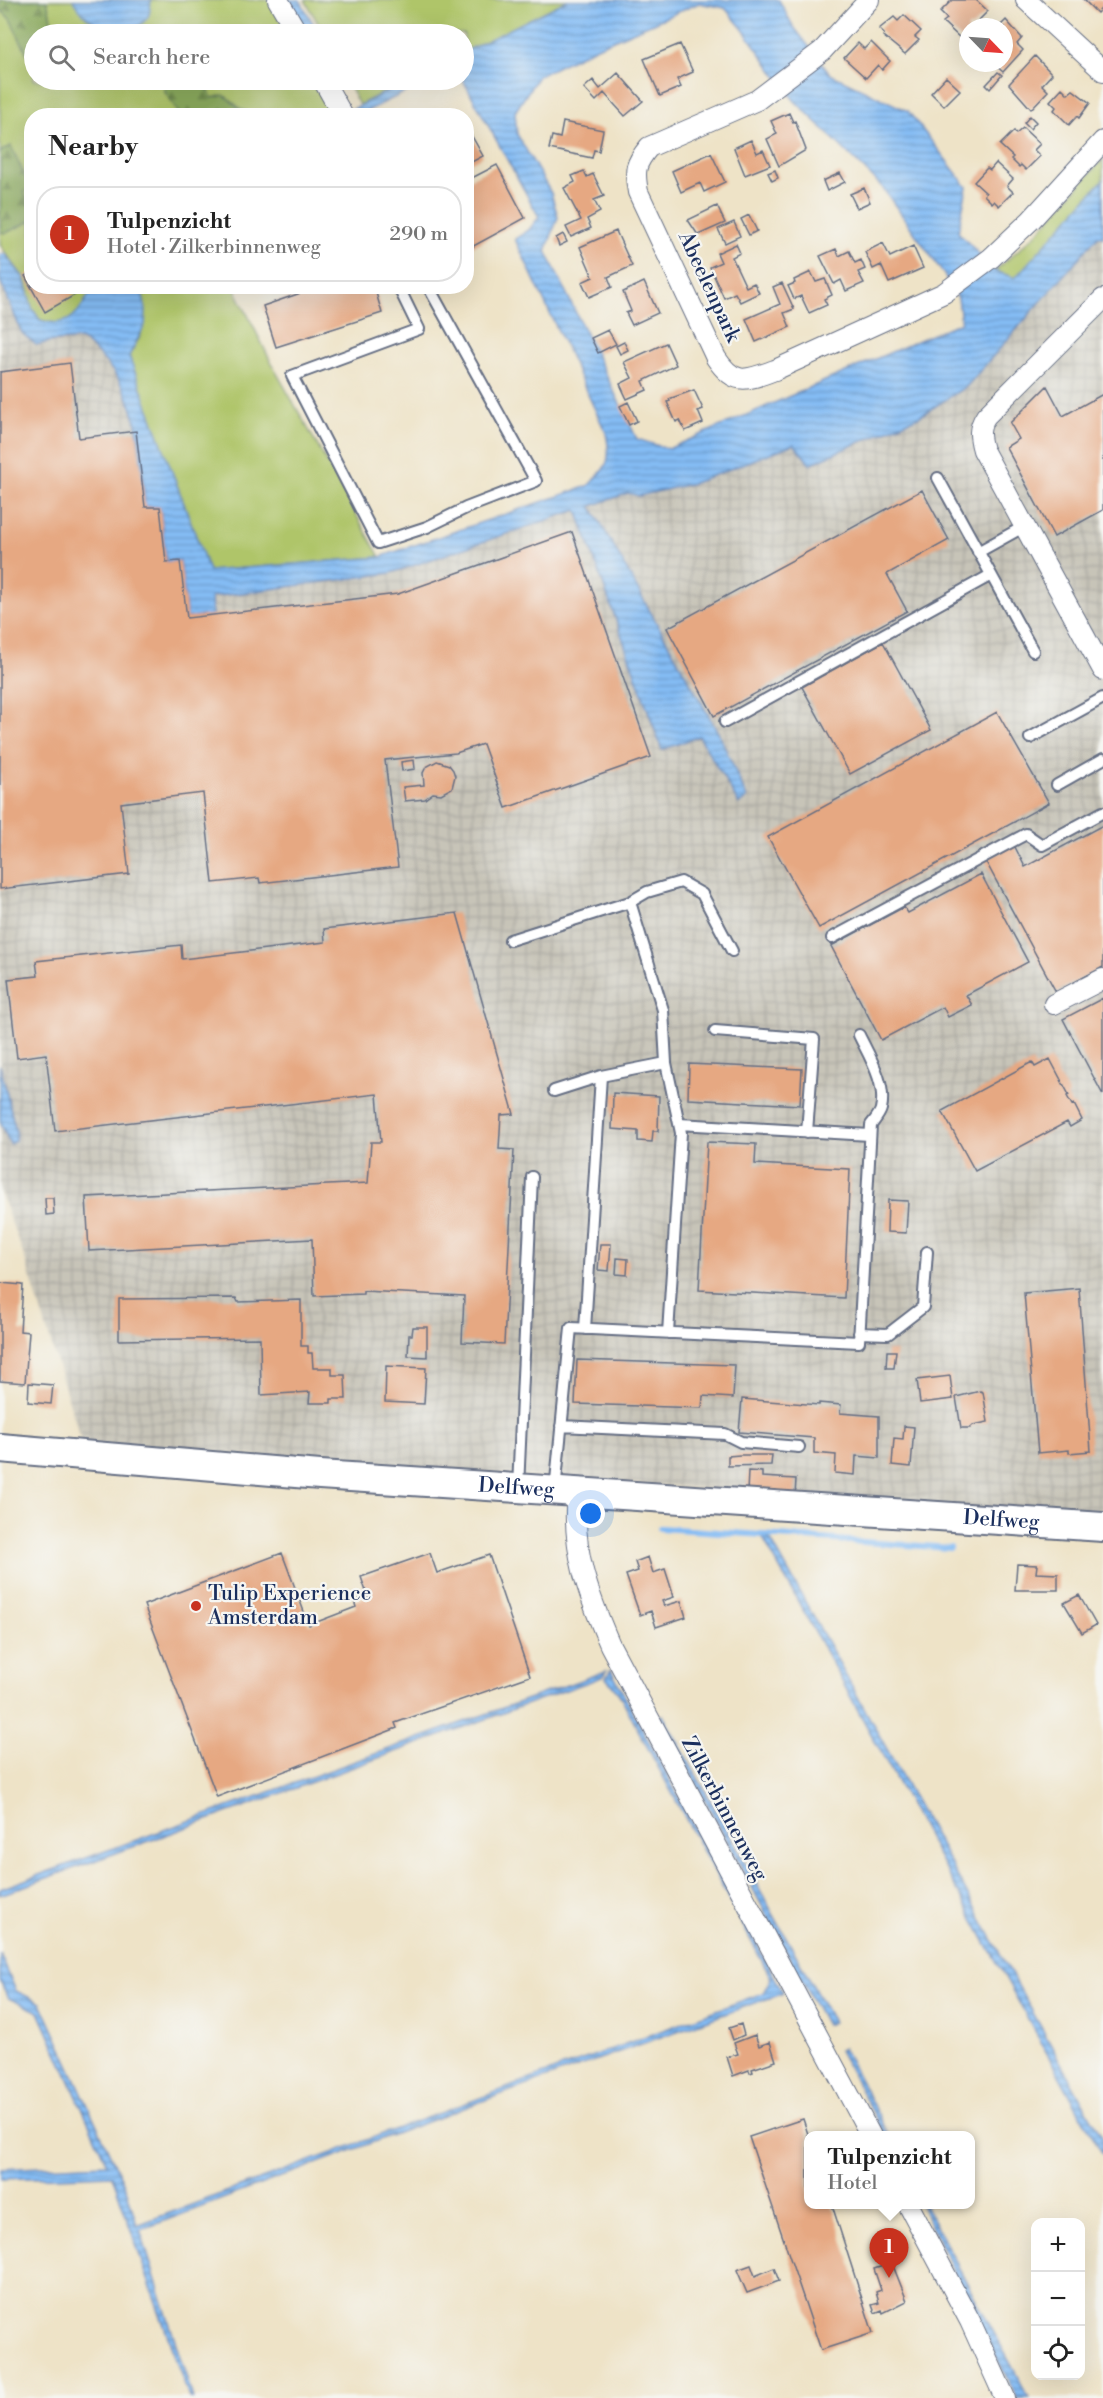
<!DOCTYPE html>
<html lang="en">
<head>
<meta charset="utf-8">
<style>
  :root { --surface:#fff; --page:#f6f6f6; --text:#222; --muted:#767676; --line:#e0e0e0; --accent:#c8321e }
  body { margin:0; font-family:"Libre Bodoni",serif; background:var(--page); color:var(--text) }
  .controls { position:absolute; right:18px; bottom:18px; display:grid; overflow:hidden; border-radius:12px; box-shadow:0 6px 24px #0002 }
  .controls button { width:54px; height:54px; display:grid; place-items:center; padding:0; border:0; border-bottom:2px solid var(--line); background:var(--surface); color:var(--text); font:30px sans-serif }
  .compass { position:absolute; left:959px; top:18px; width:54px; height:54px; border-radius:50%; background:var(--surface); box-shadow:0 6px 24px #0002; rotate:115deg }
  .you { position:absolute; left:591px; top:1514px; width:21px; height:21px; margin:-15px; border:4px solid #fff; border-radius:50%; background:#1a73e8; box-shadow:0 0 0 9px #1a73e833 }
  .badge { display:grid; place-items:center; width:39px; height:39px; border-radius:50%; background:var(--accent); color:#fff; font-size:20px; font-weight:700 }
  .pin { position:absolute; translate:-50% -50px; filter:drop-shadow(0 2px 3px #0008) }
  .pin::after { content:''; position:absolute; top:32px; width:21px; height:18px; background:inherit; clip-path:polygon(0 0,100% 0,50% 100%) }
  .popup { position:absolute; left:804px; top:2131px; width:171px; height:78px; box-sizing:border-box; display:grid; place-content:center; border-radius:12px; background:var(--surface); filter:drop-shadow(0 2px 4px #0005); font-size:20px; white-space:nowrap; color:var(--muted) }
  .popup b { font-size:22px; color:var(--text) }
  .popup::after { content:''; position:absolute; left:50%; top:100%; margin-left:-12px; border:12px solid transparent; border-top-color:var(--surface) }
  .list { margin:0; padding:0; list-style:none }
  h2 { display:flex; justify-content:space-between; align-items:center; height:78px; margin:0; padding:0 24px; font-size:26px }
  h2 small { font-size:20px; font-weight:400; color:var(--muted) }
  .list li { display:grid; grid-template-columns:39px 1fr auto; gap:18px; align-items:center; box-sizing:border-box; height:96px; margin:0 12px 12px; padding:0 12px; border:2px solid var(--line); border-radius:24px }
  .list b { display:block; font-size:22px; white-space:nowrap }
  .list p { margin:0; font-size:20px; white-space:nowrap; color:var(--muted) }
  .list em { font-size:20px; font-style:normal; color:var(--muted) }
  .icon { flex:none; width:33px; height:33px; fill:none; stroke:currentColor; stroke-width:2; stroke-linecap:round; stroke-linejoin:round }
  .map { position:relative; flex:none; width:1103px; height:2398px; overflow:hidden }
  .search { position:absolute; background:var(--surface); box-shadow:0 6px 24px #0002; left:24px; top:24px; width:450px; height:66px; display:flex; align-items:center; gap:15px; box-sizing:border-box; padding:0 21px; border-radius:33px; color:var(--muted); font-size:22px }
  .panel { position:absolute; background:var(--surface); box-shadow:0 6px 24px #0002; left:24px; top:108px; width:450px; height:186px; border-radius:24px }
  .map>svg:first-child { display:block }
  .industrial { fill:url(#industrial-grid) }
  .green { fill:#afc569; stroke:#657a64; stroke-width:1.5 }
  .forest { fill:url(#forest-firs); stroke:#536c5e; stroke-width:1.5 }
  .water { fill:url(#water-rules); stroke:#5076a9; stroke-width:1.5; fill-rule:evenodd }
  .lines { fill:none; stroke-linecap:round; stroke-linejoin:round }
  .stream { stroke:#84bcf4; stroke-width:6 }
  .building { fill:#e6a882 }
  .service-casing { stroke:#656e83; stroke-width:14 }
  .minor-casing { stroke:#656e83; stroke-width:22 }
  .secondary-casing { stroke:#656e83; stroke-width:32 }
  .service { stroke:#fff; stroke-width:10 }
  .minor { stroke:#fff; stroke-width:20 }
  .secondary { stroke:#fff; stroke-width:28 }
  .poi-dot { fill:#c8321e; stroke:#f6f6f2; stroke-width:2 }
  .labels { text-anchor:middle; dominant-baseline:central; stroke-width:4.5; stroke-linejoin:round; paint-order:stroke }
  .street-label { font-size:21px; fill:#1b2f5e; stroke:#f6f6f2 }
  .poi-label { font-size:21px; fill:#1b2f5e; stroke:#f6f6f2; text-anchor:start }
</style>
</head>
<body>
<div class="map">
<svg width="1103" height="2398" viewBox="0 0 1103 2398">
  <defs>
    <pattern id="industrial-grid" width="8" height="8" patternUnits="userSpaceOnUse" patternTransform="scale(1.5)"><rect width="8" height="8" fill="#c7c4b8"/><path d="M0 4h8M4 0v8" fill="none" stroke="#aaa9a1"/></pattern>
    <pattern id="forest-firs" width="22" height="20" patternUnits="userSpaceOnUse" patternTransform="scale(1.5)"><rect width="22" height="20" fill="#8baa5d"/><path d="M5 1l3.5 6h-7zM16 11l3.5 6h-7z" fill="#718b50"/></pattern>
    <pattern id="water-rules" width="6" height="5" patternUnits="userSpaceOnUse" patternTransform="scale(1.5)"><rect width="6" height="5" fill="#84bcf4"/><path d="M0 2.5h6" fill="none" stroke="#6b99c9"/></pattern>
  </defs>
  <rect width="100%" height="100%" fill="#f6f6f2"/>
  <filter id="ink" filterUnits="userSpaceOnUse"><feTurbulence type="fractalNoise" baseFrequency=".0167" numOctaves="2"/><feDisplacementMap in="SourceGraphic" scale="12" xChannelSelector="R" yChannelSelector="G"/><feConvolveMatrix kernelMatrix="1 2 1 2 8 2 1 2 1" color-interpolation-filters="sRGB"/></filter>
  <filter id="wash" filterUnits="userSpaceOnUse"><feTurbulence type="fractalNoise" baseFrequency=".008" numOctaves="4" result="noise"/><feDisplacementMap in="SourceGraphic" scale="24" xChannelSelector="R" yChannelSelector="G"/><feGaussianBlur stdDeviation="1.35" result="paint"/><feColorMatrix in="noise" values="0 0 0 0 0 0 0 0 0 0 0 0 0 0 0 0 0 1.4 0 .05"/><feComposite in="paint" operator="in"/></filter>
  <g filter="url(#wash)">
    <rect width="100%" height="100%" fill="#eee3c7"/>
    <path class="industrial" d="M1098,236l5,1v1281l-1021,-75 -58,-187 -24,-64v-912l35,65 20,-5 26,-1 25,21 20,31 13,43 6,73h15l20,54 7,57 24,-21 180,-24 237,-80 12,3 54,-13 101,-39 16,20 109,-48z"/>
    <path class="green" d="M0,0h268l21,34h-255v46h282l21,35 -305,1v170l61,1c-13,24 -21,43 -53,33l-8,-12 -8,-30 -24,-33z
      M305,0h263l-104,52v-18h-140z
      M346,80h63l-50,25z
      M1103,159v21l-88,98 -20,-7 40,-36z
      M141,287h93l40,81 106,189 -171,14 -80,-215 12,-21z"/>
    <path class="forest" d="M0,0h47l4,19 -1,15h-16v34l-24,-49 -10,-10z
      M163,80h41l8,18 12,-3 18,15 11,5h-73l-15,-23z
      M11,146l20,43 -7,3 7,16v13l-25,12 -6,-1v-80z"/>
    <path class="water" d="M73,0h78c-1,6 0,14 -4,18 -20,27 -62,7 -74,-18z
      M282,0h18l19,34h-18z
      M568,0h211l14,26 37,48 78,37 59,76 -9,45 37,39 20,7 88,-98v57l-5,-1 -131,150 -47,30 -110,48 -16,-20 -100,39 -55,13 -11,-3 -37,13 129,230 27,62 -8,6 -40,-68 -37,14 -85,-240 -186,63 -180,24 1,18 -25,3 -7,-57 -14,1 -6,-55h-15c-5,-67 -4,-123 -64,-168l-27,2 -18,4 -14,-12 -22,-53v-26h5l19,24 8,30 8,12c31,10 40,-9 53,-33h48l5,23 -1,15 -16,31 80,215 171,-14 208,-71c20,-19 24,-25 18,-53l-91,-194 14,-9 10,-13 -76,-137 1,-28zM699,3l26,5 17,20 52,72 88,87 61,86 15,25 3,24 -293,127 -31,-10 -91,-188 12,-34 -7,-24 -34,-59 -2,-22 23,-36 59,-29z
      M409,80h21l-71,35h-3l-5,-5z
      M0,1065l16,67 -1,9 -5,3 -10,-23z
      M762,1536l9,4 332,599v16z
      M611,1670l172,323 -306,110 -337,127 53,168h-4l-77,-223 -112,4v-10l107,-5 -68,-152 -31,-14 -8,-18v-26l16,37 25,12 86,188 10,34 626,-232 8,-15 -152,-284 -13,-16z
      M606,1671l-4,6 -602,218v-6z
      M663,1715l170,307 -7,3 -166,-309z
      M843,2048l46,87h-4l-46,-85z
      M921,2205h4l104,193h-12z"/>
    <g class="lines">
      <path class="stream" d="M660,1528l290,20"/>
    </g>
    <g id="blocks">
      <path class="building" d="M952,0h24l12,11 -16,16h-4v4l-7,8 -18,-17 4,-3 -7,-7z
        M1084,0h19v7l-6,6z
        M904,15l17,16 -6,6 4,3 -14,14 -22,-18 1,-2 -5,-5 15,-12 4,4z
        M1006,20l16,18 -5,6 6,6 -20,22 -10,-9h11v-36h-5z
        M871,42l19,19 -8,9 -4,-5 -12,13 -22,-20 14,-15 6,6z
        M680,44l13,28 -16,7 4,8 -21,9 -16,-37z
        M1035,56l17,18 -10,11 6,6 -17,18 -22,-25z
        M998,72l4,3 -12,14 -4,-4z
        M618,73l25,28 -18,15 -21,-23 -8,8 -12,-13 9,-8 7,9z
        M946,77l14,13 -16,16 -13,-13z
        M1062,88l6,6 5,-4 17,13 -11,15 -2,-2 -8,9 -15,-15 2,-3 -6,-6z
        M789,113l4,9 2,-1 11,29 -27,16 -12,-27 10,-5 -6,-13z
        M1030,116l6,6 -6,7 -6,-6z
        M563,122l40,8 -4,21 -5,-1 -2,8 -43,-9 3,-13 8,2z
        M1023,128l17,16 -6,6 6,6 -14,14 -5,-5 -2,2 -8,-8 2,-2 -13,-12 14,-14 2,3z
        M469,131l14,25 -17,9v-33z
        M751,140l6,13 6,-3 7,15 -25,10 -11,-27z
        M711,153l14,29 -21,10 -4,-9 -19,9 -9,-21z
        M996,163l17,16 -6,7 6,6 -14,14 -5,-5 -2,2 -8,-8 2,-2 -12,-11 13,-14 3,2z
        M497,165l28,53 -57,31 -2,-3v-65z
        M775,170l3,8 -6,3 -4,-8z
        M584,171l3,6 6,-3 11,22 -10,4 6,12 -13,7 4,9 -20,9 -5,-10 15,-7 -17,-32 11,-6 -3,-6z
        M840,173l5,9 -18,9 -4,-10z
        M864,188l6,14 -13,6 -7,-14z
        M717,206l8,17 -27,12 -10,-15z
        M749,215l8,16 -8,4 -8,-16z
        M734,222l6,14 -15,7 -7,-14z
        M616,231l16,35 -24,11 4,10 -23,10 -7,-15 11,-5 -13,-30z
        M563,234l4,8 -8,4 -3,-8z
        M883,243l7,14 23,-11 10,22 -34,15 -8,-18 -8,4 -8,-17z
        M736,244l4,9 -8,4 14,30 8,-4 5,10 -19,9 -5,-9 -11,5 -14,-31 11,-5 -4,-9z
        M836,249l3,7 10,-5 6,12 6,-3 4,9 -7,3 6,11 -18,8 -5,-11 -7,4 -14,-28z
        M32,272v14h38l5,9 -30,17 -20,-36z
        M811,272l5,10 9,-3 7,16 -8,4 3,6 -18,8 -8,-17 -7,3 -6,-13 7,-3 -1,-3z
        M644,282l14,31 -26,12 -6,-12 5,-2 -8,-19z
        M782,283l12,26 -10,4 6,14 -34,15 -10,-23 34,-15 -7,-17z
        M321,286h53l8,27 -106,34 -13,-41z
        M608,330l8,14 -18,9 -7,-15z
        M624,342l4,8 -8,4 -4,-8z
        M666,343l10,22 -33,16 4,9 -20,9 -7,-15 12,-6 -8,-16z
        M70,363l9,75 57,-7 9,76h15l6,55 14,-1 7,57 211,-24 174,-62 79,225 -145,51 -23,-64 -27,9 -71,7 13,107 -138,16 -1,-5 -46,5 -10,-90 -82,10 8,71 -129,15v-517z
        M1047,386l16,30 40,-22v116l-49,27 -48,-90 13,-8 -9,-16z
        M694,390l9,19 -5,2 5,12 -18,8 -5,-11 -4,2 -9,-20 3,-1 -1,-2z
        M628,402l9,19 -8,4 -9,-19z
        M922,490l27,50 -62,34 20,37 -193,105 -47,-88z
        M883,642l48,88 -81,44 -48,-87z
        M997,712l52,91 -230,125 -51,-91z
        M414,760l1,9 -13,2 -1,-9z
        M437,761l12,4 4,5 2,6 -3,12 -11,6 -8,-1 -8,6 -20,2 -2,-14 21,-2 -1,-12 3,-6z
        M1103,825v142l-47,25 -71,-132 29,-15 11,22z
        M981,874l47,88 -62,33 6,10 -24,12 -5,-10 -62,33 -50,-94 73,-39 4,6z
        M457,913l57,201 -13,1 -2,34 15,1 -10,194 -42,-2 2,-46 -101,-5v3l-49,2 -2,-57 -223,12 -3,-54 282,-14 3,-41h10l-4,-48 -322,37 -9,-77 -29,4 -9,-79 30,-3 -2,-15 145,-16 1,14 43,-5 100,-12 -1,-13z
        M1103,998v97l-40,-76z
        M1050,1059l19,36 -2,1 5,9 2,-1 8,16 -12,7 -3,-5 -92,49 -33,-60 90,-49 3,5z
        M689,1064l113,5 -2,36 -112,-6z
        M613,1093l46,3 -1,35h-5l-1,11 -14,-1v-10l-26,-2z
        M707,1142l49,2 -1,20 95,5 -6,129 -145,-8z
        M45,1198h8l1,16 -8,1z
        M888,1200l20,1 -2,32 -19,-1z
        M600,1244h11l-2,27 -11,-1z
        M617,1258l11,1 -1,16 -11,-1z
        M0,1283l23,2 -3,46 9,1 -4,51 -25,-2z
        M1079,1288l12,163 -22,2v-3l-31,3 -14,-160z
        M236,1298l2,4 63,-2v46h7v7h4l1,15h19v7h13l1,24h-15v4h-22l1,-11 -49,3 -1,-57 -141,2v-41z
        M413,1327h14v30l-19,-1 1,-21h3z
        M887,1351h9l-2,17h-8z
        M577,1360l158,5 -2,33 -30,-2 -1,12 -127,-4z
        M386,1366l40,2 -2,36 -39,-2z
        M950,1376l3,23 -33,4 -3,-23z
        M29,1383l24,2 -2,19 -23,-2z
        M980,1391l3,1 5,30 -15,3 -3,3h-9l-5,-31z
        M742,1399l77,6v-2l22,2 -1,8 39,3v42l-23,-2 -1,19 -20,-2 1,-18 -22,-2v-15l-75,-6z
        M904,1426l10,1 -3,40 -19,-2 2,-27 9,1z
        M740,1455h32l-1,10 -43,1v-10z
        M748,1471l14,1v5l34,2 -1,18 -48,-4z
        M282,1553l27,72 47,-18 -2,-6 14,-4 -7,-20 69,-24 7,20 52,-18 41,121 -135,47 2,5 -180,69 -73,-192z
        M648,1557l5,16 12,-4 9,28 -12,4 2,5 17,-5 5,16 -30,10 -5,-16 -11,4 -14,-40 12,-4 -3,-9z
        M1017,1564l20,1 -1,8 22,1v16h-43z
        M1079,1595l17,30 -14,8 -18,-30z
        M741,2024l3,11 -11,5 -4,-12z
        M755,2035l4,11 11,-4 6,19 -24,8 1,3 -3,1 -1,-3 -16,6 -6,-19 11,-3 -4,-11z
        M803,2119l5,15v70l24,1 41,128 -52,17 -72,-213z
        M892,2263l15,38 -24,12 -1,-3 -7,3 -3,-8 7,-2 -3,-11 5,-2 -7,-21z
        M751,2265l4,11 19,-8 5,13 -32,12 -10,-23z"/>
    </g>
  </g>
  <g filter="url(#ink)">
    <use href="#blocks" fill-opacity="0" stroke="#656e83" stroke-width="1.5"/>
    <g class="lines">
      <g class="service-casing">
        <path id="service" d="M398,286l21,43 -127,47 86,167 49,-16 39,-19 70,-27 -108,-195
          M938,478l95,173
          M978,552l47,-26
          M725,722l266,-147
          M1030,738l73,-40
          M1057,785l46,-26
          M630,902l17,-10 34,-10 21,12 30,57
          M832,938l194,-104 16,11 61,-33
          M510,940l120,-38 33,108 3,53
          M715,1031l99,8 -7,93
          M554,1091l47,-15
          M679,1124l191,11
          M585,1329l16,-253 65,-13 15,70 -13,200
          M859,1333l29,1 35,-27 4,-55
          M561,1426l164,8 16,8 58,5
          M518,1488l14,-311
          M555,1491l16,-163 288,14 12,-217c3,-4 9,-11 10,-16 6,-25 -12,-53 -22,-74"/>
      </g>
      <g class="minor-casing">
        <path id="minor" d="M278,0l20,34
          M869,0l-47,51 -65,49 -108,47c-14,17 -15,23 -11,45l78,166c19,29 31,22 59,12l169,-77 47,-35 40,-38 72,-79
          M1026,0l77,71
          M323,80l20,36
          M1103,299l-117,117c-8,12 -7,20 -3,34l120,220
          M1054,1004l49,-25
          M577,1492c-6,57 11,102 33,153l261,491
          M908,2204l62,117 35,77"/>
      </g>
      <g class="secondary-casing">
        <g id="secondary">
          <path id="s1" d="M0,1448l320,27 783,52"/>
        </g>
      </g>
      <use href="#service" class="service"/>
      <use href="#minor" class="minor"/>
      <use href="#secondary" class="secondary"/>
    </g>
  </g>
  <circle class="poi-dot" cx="196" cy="1606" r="6"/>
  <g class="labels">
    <g class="street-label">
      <text transform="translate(709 287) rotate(65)">Abeelenpark</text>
      <text stroke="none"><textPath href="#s1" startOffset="518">Delfweg</textPath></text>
      <text stroke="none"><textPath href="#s1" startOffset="1004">Delfweg</textPath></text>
      <text transform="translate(724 1809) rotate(62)">Zilkerbinnenweg</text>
    </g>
    <g class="poi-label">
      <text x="208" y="1594">Tulip Experience<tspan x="208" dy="24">Amsterdam</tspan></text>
    </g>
  </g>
</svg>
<div class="controls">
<button>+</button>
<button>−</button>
<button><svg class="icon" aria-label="locate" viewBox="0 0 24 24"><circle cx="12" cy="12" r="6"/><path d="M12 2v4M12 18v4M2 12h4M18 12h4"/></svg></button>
</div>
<svg class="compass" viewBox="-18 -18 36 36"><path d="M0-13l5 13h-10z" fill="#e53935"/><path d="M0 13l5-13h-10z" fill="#767676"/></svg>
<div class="you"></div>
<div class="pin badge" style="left:889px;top:2278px">1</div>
<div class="popup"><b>Tulpenzicht</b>Hotel</div>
<div class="search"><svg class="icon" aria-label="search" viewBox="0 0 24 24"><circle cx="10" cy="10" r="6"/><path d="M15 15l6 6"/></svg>Search here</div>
<section class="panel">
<h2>Nearby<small></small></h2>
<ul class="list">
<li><span class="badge">1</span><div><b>Tulpenzicht</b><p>Hotel · Zilkerbinnenweg</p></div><em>290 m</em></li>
</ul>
</section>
</div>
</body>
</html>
